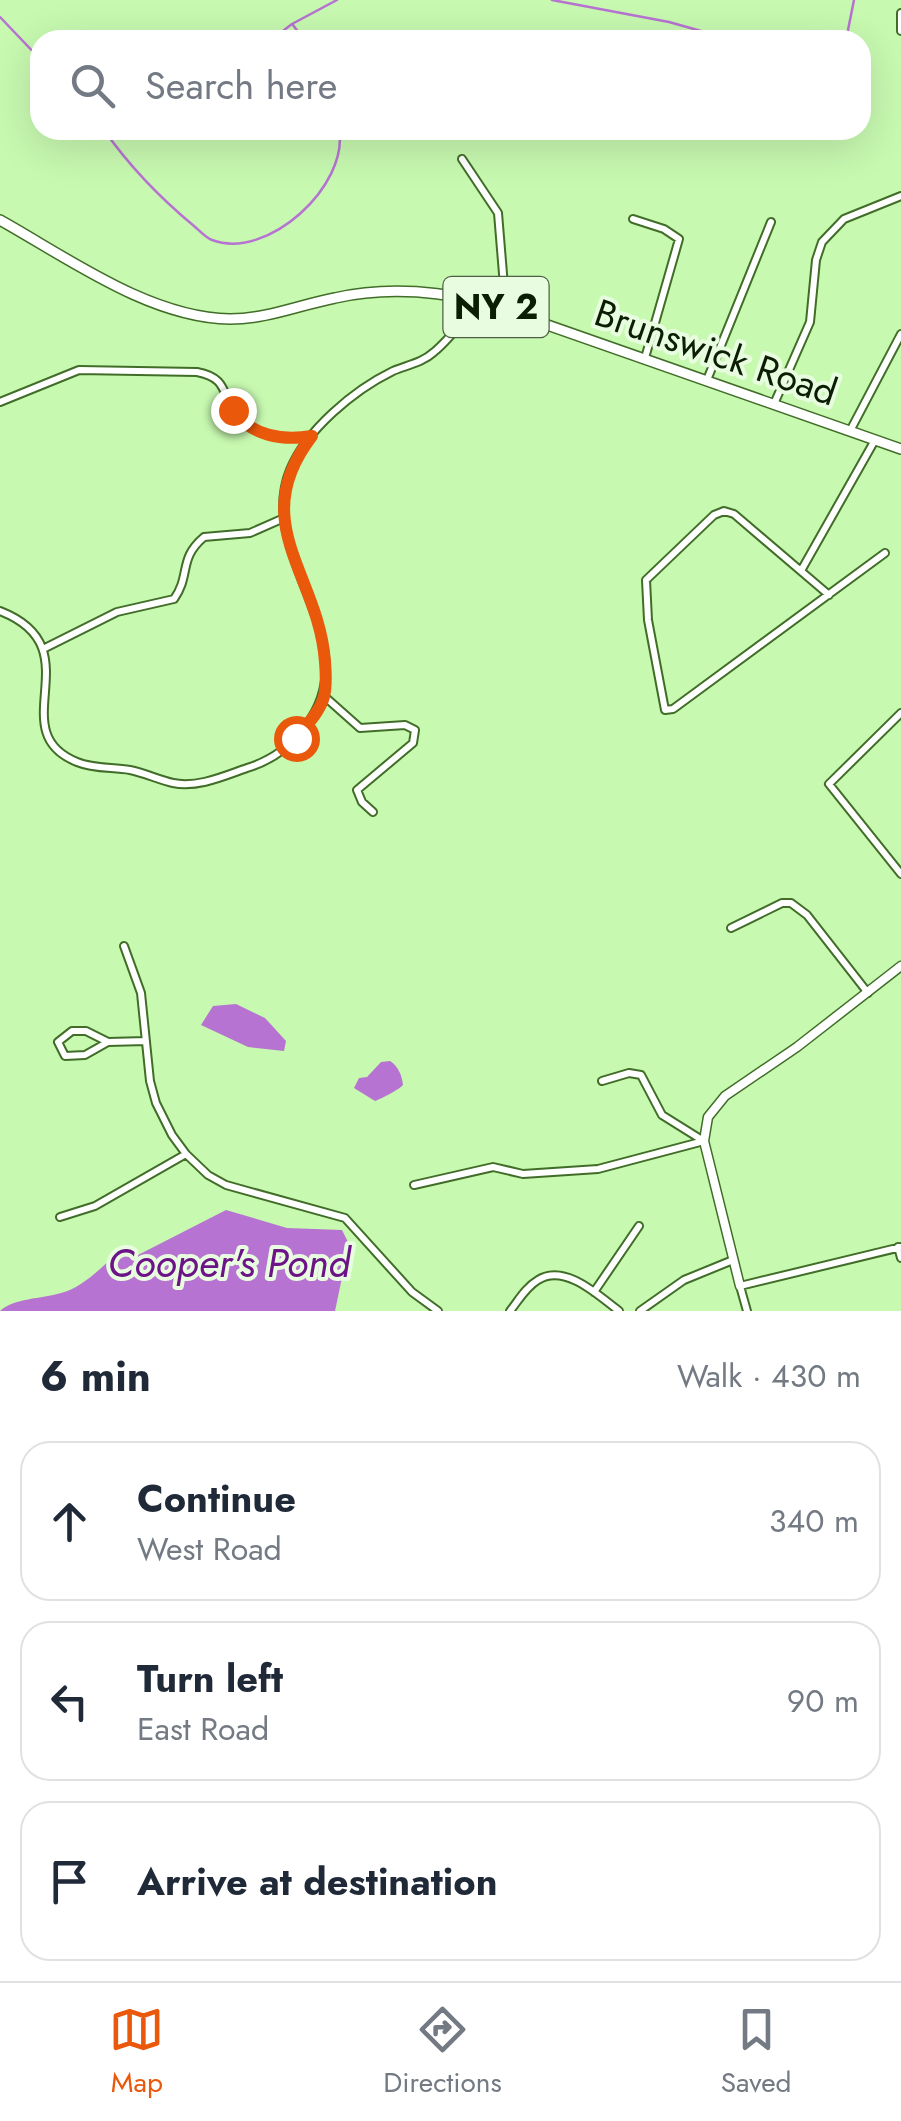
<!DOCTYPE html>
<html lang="en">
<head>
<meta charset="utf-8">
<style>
  :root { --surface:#fff; --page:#f2f2f3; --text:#1f2937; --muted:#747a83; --line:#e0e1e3; --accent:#ea580c }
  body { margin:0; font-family:Jost,sans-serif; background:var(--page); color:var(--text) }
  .stop { position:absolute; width:30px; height:30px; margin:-22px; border:8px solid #ea580c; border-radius:50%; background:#fff }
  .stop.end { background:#ea580c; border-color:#fff; box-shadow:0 2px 10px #0008 }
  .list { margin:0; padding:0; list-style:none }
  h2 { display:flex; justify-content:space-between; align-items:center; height:130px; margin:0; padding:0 40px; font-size:42px }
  h2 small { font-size:32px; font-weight:400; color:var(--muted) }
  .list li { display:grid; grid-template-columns:65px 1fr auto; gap:30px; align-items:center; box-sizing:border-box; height:160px; margin:0 20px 20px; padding:0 20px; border:2px solid var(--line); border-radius:30px }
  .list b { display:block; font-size:38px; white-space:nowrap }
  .list p { margin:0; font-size:32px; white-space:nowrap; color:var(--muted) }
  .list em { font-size:32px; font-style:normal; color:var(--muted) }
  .icon { flex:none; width:55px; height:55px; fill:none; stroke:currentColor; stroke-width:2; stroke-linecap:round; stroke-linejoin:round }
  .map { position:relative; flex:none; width:901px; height:1311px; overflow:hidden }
  .search { position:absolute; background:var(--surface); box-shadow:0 10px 40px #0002; left:30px; right:30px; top:30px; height:110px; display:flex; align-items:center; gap:25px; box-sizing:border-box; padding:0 35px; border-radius:30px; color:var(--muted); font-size:38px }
  .sheet { height:670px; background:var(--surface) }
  nav { display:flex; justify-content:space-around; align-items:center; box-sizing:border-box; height:140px; border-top:2px solid var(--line); background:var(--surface); font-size:28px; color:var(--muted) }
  nav a { display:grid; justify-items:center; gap:5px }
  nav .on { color:var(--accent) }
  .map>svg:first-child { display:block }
  .water { fill:#b773d1 }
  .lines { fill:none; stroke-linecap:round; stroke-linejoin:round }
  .stream { stroke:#b773d1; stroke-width:2.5 }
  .minor-casing { stroke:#416d29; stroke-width:10 }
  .tertiary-casing { stroke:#416d29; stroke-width:11 }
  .primary-casing { stroke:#416d29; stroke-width:12 }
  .minor { stroke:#fff; stroke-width:6 }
  .tertiary { stroke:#fff; stroke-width:8 }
  .primary { stroke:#fff; stroke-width:9 }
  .route { stroke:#ea580c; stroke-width:12 }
  .labels { text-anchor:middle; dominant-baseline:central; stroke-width:8; stroke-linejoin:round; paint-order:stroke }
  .shield { fill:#e8fde0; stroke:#4d6045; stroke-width:2.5 }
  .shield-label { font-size:35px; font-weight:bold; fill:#0b1d03 }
  .street-label { font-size:38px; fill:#0b1d03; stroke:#e8fde0 }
  .water-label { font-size:40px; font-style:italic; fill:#6c1388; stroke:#e8fde0 }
</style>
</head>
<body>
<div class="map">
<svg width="901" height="1311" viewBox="0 0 901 1311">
  <rect width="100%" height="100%" fill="#c7f9b0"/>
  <path class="water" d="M236,1004l29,14 21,23 -2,10 -36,-4 -47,-22 12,-19z
    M390,1061c8,5 12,14 13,24 -3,4 -22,14 -28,16l-21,-13 5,-10 8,-1 14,-15z
    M226,1210l61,18 55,2 10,20 -8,18 -9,43h-335c14,-13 41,-12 61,-18 20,-5 38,-23 53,-37l24,-1z"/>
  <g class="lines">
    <path class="stream" d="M552,0l117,22 64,18
      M0,17l40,42
      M293,25l11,15
      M271,40l21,-16 45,-24
      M846,40l8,-40
      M104,130c26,37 55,67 90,96 5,4 12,12 18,14 56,21 137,-55 127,-110"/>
    <g class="minor-casing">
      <path id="minor" d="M901,13v18
        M462,159l36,54 6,73 16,28
        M633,219l31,10 15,10 -34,119
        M707,380l64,-158
        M0,402l79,-32 118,2c32,6 24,23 40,44 16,21 50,24 74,20
        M774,404l36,-82 6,-62 6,-18 22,-23 57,-23
        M850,431l51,-97
        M802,569l73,-129
        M829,595l-95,-81 -10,-3 -10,4 -68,65 2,40 17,90 8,-1c71,-53 142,-104 212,-156
        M0,611c95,37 0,120 77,151 17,7 35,5 53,8 15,3 29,10 43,13 25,5 51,-7 74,-15 26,-8 44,-22 60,-44 62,-83 -52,-169 -17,-254 16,-40 64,-80 103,-99 14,-6 29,-8 41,-19 17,-14 31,-34 45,-51
        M43,649l74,-37 57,-13c17,-24 4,-40 30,-62l46,-4 34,-15
        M324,696l36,32 45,-3 10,5 -2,13 -56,47 5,12 11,10
        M901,713l-72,71 72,90
        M731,928l51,-25h9l16,12 61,78
        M124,946l17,47 9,88 6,22 16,32 14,19 22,21 18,10 119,33 67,74 26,19
        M72,1031h14l22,11 -23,13 -20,1 -7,-14z
        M108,1042l38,-1
        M602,1081l27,-8 12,2 21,40 40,25
        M414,1185l79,-18 30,7 75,-5 106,-28
        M60,1217l35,-11 91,-52
        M898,1247l3,11
        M594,1292l45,-66
        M510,1311c8,-10 16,-24 28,-31 27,-17 61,16 81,31
        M640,1311l44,-31 49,-20
        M747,1311l-7,-25 161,-39"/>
    </g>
    <g class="tertiary-casing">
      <path id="tertiary" d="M740,1286l-36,-145 4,-24 17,-21 72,-49 104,-81"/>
    </g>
    <g class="primary-casing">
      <path id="primary" d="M0,220c68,38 150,98 230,99 37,0 69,-14 105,-21 48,-11 95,-8 144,3l422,148"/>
    </g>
    <use href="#minor" class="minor"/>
    <use href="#tertiary" class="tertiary"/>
    <use href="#primary" class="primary"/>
  </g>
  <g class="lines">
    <path class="route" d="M233,410c18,26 49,31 79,26 -67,87 7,138 13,226 1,12 2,27 -2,38 -5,14 -18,27 -27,38"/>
  </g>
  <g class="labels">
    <rect class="shield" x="443.5" y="277" width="105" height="60" rx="8"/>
    <g class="shield-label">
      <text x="496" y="307">NY 2</text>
    </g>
    <g class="street-label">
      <text transform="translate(716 352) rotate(19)">Brunswick Road</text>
    </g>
    <g class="water-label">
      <text x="229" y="1263">Cooper's Pond</text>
    </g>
  </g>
</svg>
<div class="stop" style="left:296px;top:738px"></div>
<div class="stop end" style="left:233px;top:410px"></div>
<div class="search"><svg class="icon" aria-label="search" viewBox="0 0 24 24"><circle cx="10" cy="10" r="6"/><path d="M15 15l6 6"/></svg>Search here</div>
</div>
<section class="sheet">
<h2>6 min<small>Walk · 430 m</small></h2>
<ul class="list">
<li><svg class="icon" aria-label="ahead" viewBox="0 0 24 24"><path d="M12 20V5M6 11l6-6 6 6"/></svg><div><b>Continue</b><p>West Road</p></div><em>340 m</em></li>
<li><svg class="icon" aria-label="left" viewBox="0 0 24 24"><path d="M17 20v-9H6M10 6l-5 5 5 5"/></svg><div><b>Turn left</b><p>East Road</p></div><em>90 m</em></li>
<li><svg class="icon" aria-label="arrive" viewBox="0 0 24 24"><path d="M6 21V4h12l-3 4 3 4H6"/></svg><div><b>Arrive at destination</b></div></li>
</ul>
</section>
<nav>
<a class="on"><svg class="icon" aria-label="map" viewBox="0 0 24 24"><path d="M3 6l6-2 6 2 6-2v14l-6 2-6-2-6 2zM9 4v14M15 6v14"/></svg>Map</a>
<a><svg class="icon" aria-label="directions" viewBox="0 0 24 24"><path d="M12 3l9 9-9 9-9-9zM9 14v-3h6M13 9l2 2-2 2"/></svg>Directions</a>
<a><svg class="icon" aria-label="saved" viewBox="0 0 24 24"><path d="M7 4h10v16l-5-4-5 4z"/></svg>Saved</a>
</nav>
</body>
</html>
